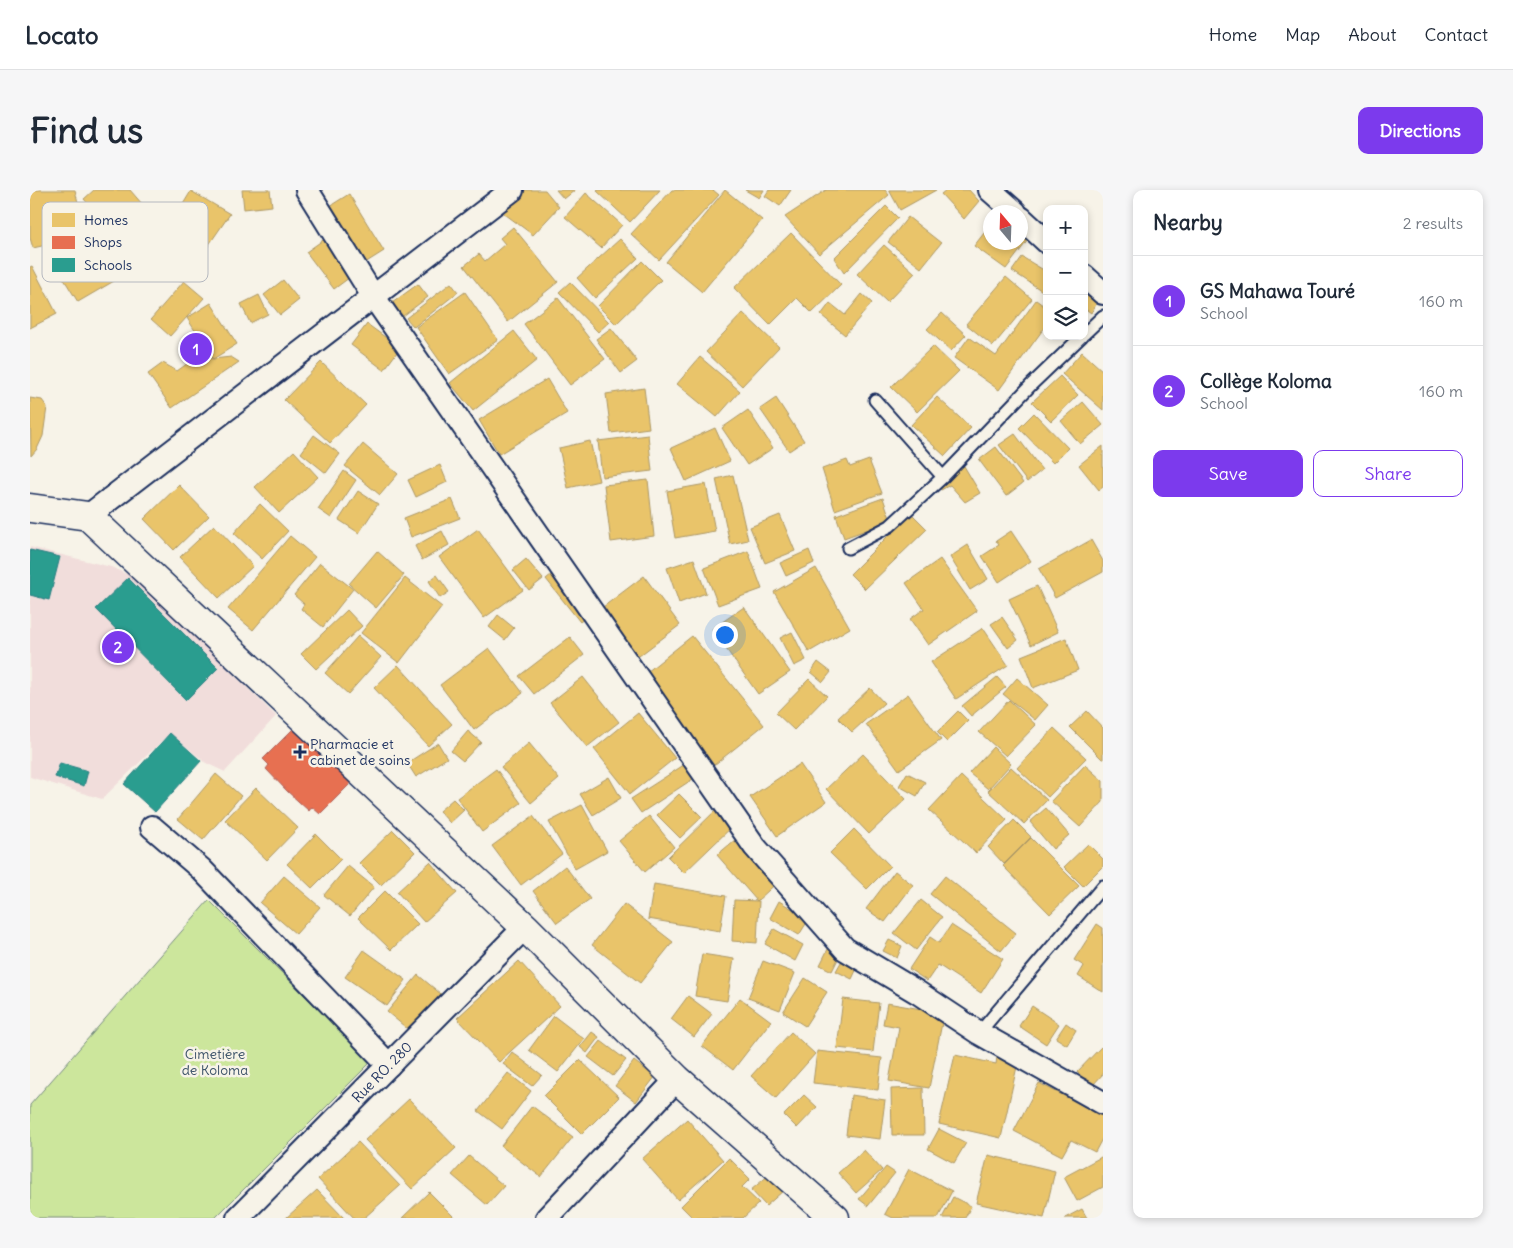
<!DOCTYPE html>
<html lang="en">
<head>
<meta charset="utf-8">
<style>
  :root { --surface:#fff; --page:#f6f6f7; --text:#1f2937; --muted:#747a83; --line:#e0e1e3; --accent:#7c3aed }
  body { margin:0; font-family:Delius,sans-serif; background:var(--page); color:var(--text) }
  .controls { position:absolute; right:15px; top:15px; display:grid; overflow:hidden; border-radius:10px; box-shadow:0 2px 8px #0003 }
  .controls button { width:45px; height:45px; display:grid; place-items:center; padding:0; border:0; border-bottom:1px solid var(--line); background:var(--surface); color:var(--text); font:25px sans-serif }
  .compass { position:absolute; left:953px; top:15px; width:45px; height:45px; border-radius:50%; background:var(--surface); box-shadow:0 2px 8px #0003; rotate:341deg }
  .you { position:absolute; left:694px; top:444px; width:18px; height:18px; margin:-12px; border:4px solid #fff; border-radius:50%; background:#1a73e8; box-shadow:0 0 0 8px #1a73e833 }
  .badge { display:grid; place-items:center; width:32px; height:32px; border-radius:50%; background:var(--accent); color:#fff; font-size:16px; font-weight:700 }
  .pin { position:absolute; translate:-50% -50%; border:2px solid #fff; box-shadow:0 1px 5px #0006 }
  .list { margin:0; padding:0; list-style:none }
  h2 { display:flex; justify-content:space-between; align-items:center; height:65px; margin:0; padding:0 20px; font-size:21px }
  h2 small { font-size:16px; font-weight:400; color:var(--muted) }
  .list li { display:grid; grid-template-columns:32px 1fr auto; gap:15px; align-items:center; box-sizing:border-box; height:90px; padding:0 20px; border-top:1px solid var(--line) }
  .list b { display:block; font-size:19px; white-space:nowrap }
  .list p { margin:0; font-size:16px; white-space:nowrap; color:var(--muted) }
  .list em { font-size:16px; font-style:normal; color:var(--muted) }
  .actions { display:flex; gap:10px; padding:15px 20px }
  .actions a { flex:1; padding:11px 0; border:1px solid var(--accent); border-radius:10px; text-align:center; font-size:18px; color:var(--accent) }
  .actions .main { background:var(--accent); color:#fff }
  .icon { flex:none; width:28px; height:28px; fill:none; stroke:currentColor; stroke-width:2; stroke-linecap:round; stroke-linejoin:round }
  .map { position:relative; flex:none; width:1073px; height:1028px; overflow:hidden; border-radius:10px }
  header { display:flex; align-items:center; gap:30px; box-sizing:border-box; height:70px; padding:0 25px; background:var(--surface); border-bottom:1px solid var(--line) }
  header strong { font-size:24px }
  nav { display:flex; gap:28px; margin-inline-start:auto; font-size:18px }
  .intro { display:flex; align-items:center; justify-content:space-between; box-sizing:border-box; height:120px; padding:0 30px }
  h1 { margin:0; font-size:35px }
  .button { padding:12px 22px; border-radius:10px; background:var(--accent); color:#fff; font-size:18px; font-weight:700 }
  main { display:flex; gap:30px; padding:0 30px }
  aside { flex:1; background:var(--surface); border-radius:10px; box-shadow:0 2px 8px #0003 }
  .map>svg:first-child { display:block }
  .built { fill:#f1dddb }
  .green { fill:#cce69c; stroke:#748a7d }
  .homes { fill:#e9c46a; stroke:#ab9766 }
  .shops { fill:#e76f51; stroke:#aa5c55 }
  .schools { fill:#2a9d8f; stroke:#267c80 }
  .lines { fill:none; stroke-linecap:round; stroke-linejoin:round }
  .service-casing { stroke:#1b2f5e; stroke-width:15 }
  .minor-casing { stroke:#1b2f5e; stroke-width:26 }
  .tertiary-casing { stroke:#1b2f5e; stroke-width:31 }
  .service { stroke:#f7f3e8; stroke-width:11 }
  .minor { stroke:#f7f3e8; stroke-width:22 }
  .tertiary { stroke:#f7f3e8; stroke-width:28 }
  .poi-dot { fill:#1b2f5e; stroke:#f7f3e8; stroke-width:2 }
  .labels { text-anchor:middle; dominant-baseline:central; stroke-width:5; stroke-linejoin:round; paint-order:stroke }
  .poi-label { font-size:14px; fill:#1b2f5e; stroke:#f7f3e8; text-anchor:start }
  .park-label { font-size:14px; fill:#3e546a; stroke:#f7f3e8 }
  .street-label { font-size:14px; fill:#1b2f5e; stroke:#f7f3e8 }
  .key { fill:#f7f3e8; stroke:#b5b8bf; stroke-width:1 }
  .key-label { font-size:14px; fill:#1b2f5e }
</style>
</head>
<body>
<header>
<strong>Locato</strong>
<nav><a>Home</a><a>Map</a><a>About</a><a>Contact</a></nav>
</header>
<div class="intro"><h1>Find us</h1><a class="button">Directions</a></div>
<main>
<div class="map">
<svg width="1073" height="1028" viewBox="0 0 1073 1028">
  <rect width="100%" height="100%" fill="#f7f3e8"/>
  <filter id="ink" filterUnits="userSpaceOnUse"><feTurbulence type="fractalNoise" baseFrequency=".02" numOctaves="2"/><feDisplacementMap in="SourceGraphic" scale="10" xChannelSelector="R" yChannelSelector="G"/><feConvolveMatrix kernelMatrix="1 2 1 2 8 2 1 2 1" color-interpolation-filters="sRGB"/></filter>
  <g filter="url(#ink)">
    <path class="built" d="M0,357l81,20 24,11 141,138 -51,56 -19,-9 -36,-30 -68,66 -72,-22z"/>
    <path class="green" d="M179,710l162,162 -156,156h-185v-113z"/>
    <path class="homes" d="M0,0h45l11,46 -53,12 -3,-10z
      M64,0h36l13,15 -31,27 -28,-33z
      M212,0h28l2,16 -28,3z
      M492,0h23l14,17 -26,28 -35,-26z
      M526,0h19l-11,9z
      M568,0h62l-30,32 -33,-31z
      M642,0h41l6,5 -60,65 -28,-26z
      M695,0l37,30 -60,72 -36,-30z
      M715,0h19l-5,8z
      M739,0h22l-11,16 -15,-10z
      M796,0h59l4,5 -70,59 -34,-37z
      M859,0h47l-36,20z
      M916,0h23l10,11 -15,18 -23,-25z
      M161,1l39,23 -46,67 -9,-2 -24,-21 18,-26 21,-13 -11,-8z
      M556,3l36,32 -21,23 -36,-31z
      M319,4l35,57 -19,12 -35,-57z
      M856,16l12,12 -54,55 -10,-15z
      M878,27l33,26 -20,25 -33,-26z
      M961,34v18h30v-7l7,5 -22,29 -32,-23z
      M483,37l45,55 -50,40 -44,-56 15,-12 6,7 20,-17 -5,-6z
      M761,43l50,52 -29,28 -15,-15 -27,27 -36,-37z
      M56,46l28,45 -36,21 -27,-44z
      M296,48l27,37 -19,14 -28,-37z
      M590,49l18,19 -43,40 -18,-20z
      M854,55l31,28 -28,29 -30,-28z
      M992,67l25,15v22l-35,-23z
      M612,71l19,19 -45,44 -18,-18z
      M2,76l25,48 -27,14v-61z
      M976,87l26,22 -39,47 -27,-22z
      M253,90l16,20 -19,15 -16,-20z
      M154,91l20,17 -34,38 -19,-17z
      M540,92l39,40 -11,10 -39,-40z
      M421,93l7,9 -44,35 -8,-9z
      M388,94l10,13 -25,19 -11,-13z
      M435,102l33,48 -49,34 -33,-47z
      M832,104l10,9 -27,32 -24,-20 9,-12 15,12z
      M1054,104l13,9 -6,10 -7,-5z
      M229,105l9,19 -18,9 -9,-19z
      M528,108l47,61 -35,26 -46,-61z
      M1006,110l11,8v16l-48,66 -45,-32 15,-21 27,19z
      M181,113l26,41 -24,15 -26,-41z
      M713,123l36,34 -37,39 -36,-34z
      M912,123l24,22 -15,16 -24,-22z
      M337,134l33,24 -16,22 -33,-25z
      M581,138l26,33 -16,12 -25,-34z
      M484,141l23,29 -64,51 -23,-28z
      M903,156l26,25 -42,41 -26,-25z
      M1052,162l21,19v39l-41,-36z
      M168,166l15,3 18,-2 8,5 -67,46 -24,-34 15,-11 14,8z
      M670,167l40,34 -23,26 -40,-33z
      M291,172l45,43 -36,38 -46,-43z
      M1030,186l18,19 -27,26 -19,-19z
      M517,189l20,34 -68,41 -20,-34z
      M614,198l5,40 -38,5 -5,-39z
      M907,207l34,31 -26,28 -34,-31z
      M0,208l12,2 5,7 -4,29 -6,13 -6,7z
      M746,208l28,43 -15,10 -29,-42z
      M1053,212l20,23 -23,19 -19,-23z
      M718,220l25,38 -26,17 -25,-37z
      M1004,223l34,35 -15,15 -34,-35z
      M685,238l15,33 -44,20 -15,-33z
      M985,244l27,36 -15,12 -28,-37z
      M284,245l26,19 -14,19 -25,-20z
      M618,245l4,36 -50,6 -4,-36z
      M560,251l9,40 -31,7 -9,-40z
      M333,254l35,30 -18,21 -35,-29z
      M1073,256v41l-4,3 -20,-25z
      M966,257l27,36 -17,13 -27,-36z
      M264,261l24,26 -39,36 -24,-26z
      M817,270l3,7 19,-7 13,33 -47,17 -13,-41z
      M410,275l7,17 -31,15 -8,-17z
      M934,276l16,27 -15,9 -15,-17 -9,5 -3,-4z
      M314,281l12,9 -25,38 -13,-9z
      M703,285l15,65 -18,4 -14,-65z
      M618,290l6,56 -43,6 -7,-57z
      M676,294l9,47 -40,7 -8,-47z
      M149,295l30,31 -35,34 -30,-31z
      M328,301l20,13 -19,29 -20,-13z
      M853,308l8,23 -47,17 -8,-23z
      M422,309l8,19 -49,19 -7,-19z
      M230,314l28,27 -26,28 -28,-26z
      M881,323l16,16 -62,60 -15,-15z
      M750,325l15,36 -30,12 -15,-36z
      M184,335l39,41 -34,32 -39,-41z
      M448,339l45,61 -39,28 -45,-61z
      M412,341l7,14 -27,15 -7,-14z
      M981,341l20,30 -32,21 -17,-26 17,-11 -3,-4z
      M260,346l25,21 -62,73 -25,-21z
      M1061,350l12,21v11l-48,26 -16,-29z
      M938,355l20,34 -18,11 -20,-33z
      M779,360l5,13 -28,13 -6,-13z
      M347,361l27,24 -28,33 -27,-24z
      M718,361l14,38 -44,16 -14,-37z
      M496,369l17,20 -14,11 -16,-20z
      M664,369l12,34 -27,10 -12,-35z
      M910,369l37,52 -49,34 -18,-26 14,-10 -18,-26z
      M290,373l33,26 -30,38 -22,-18 3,-5 -10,-9z
      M786,378l34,60 -41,24 -35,-60z
      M528,379l34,43 -12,10 -34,-43z
      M407,385l12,17 -9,6 -11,-17z
      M614,386l36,49 -45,34 -36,-49z
      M375,388l37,29 -43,56 -38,-30z
      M1007,396l21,46 -27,13 -22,-46z
      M714,417l46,65 -32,22 -46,-65z
      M317,420l15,16 -46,43 -15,-15z
      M468,425l16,13 -9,12 -16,-13z
      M972,427l16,23 -10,8 -17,-24z
      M953,438l25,37 -52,34 -25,-37z
      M762,442l14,28 -12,6 -14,-28z
      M328,446l23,21 -33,37 -23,-21z
      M662,446l72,89 -50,40 -72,-89z
      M540,447l14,18 -50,39 -15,-18z
      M1036,448l12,32 -45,18 -12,-32z
      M459,458l34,45 -49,37 -34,-45z
      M788,472l13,10 -8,10 -12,-10z
      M368,475l54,59 -24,22 -54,-58z
      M553,487l36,45 -32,25 -37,-44z
      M967,487l9,10 -35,29 -9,-10z
      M987,488l31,27 -13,15 -32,-26z
      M779,489l18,17 -33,34 -18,-17z
      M840,498l14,15 -32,29 -14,-14z
      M878,504l33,46 -42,30 -33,-46z
      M979,510l27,25 -30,31 -27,-24z
      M928,521l10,10 -21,21 -10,-10z
      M1057,521l16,17v32l-33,-33z
      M608,523l37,45 -45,36 -36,-45z
      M1024,538l32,30 -38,39 -31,-29z
      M438,541l13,11 -18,19 -12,-10z
      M408,553l9,15 -31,19 -9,-14z
      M499,553l30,36 -28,24 -30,-36z
      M963,557l18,17 -23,25 -19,-16z
      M833,564l43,45 -37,35 -43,-45z
      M660,571l9,14 -58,38 -10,-14z
      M770,574l26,38 -49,34 -27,-39z
      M1055,575l18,16v21l-23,25 -29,-26z
      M981,577l36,33 -23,24 -36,-33z
      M466,579l25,34 -39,29 -25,-34z
      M877,583l18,9 -8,14 -18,-10z
      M186,584l25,22 -38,44 -25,-21z
      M931,586l46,44 -31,33 -47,-43z
      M579,587l12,21 -28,17 -13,-21z
      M226,598l42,40 -31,32 -42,-40z
      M649,604l23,23 -22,21 -23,-23z
      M423,609l11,11 -14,13 -11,-12z
      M552,615l25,46 -32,18 -26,-47z
      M690,616l17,16 -53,51 -16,-16z
      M1016,618l23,27 -16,14 -23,-27z
      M503,626l29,38 -41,31 -29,-39z
      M619,626l25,31 -29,25 -26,-31z
      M984,630l17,17 -27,27 -16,-17z
      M824,639l36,37 -23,23 -37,-36z
      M363,640l22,22 -34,33 -22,-22z
      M286,644l25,25 -29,29 -25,-24z
      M712,644l39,45 -24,22 -40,-46z
      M1001,648l48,48 -29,28 -47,-48z
      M1058,654l15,15v7l-20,20 -19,-19z
      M400,672l27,31 -33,29 -27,-30z
      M318,676l26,21 -24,29 -26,-21z
      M535,676l25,33 -33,24 -24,-32z
      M865,681l18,14 -28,37 -19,-13z
      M254,686l36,31 -24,27 -36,-31z
      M915,686l71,57 -15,18 -71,-57z
      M624,694l72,12 -6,35 -72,-12z
      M355,701l33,33 -27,26 -33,-32z
      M704,710l25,1 -2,42 -25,-2z
      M891,710l21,17 -26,33 -22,-17z
      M749,711l30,18 -10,16 -29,-17z
      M594,714l49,38 -33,41 -48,-38z
      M1067,734l6,4v64l-25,-16 6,-10 -10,-6z
      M921,735l52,34 -22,34 -43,-28 -11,16 -18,-12 21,-32 9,6z
      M744,739l29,16 -8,16 -30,-17z
      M859,750l13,6 -5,12 -14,-7z
      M801,753l12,6 -11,22 -12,-6z
      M334,760l42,30 -19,26 -42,-29z
      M672,764l32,5 -7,42 -32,-5z
      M815,765l15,7 -8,17 -16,-8z
      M489,771l41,45 -61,56 -42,-44z
      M733,771l32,12 -15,37 -32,-12z
      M388,785l23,19 -31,37 -23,-19z
      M775,788l22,14 -22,34 -22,-14z
      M658,806l24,18 -18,23 -23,-18z
      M710,808l31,23 -38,49 -31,-24z
      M813,809l36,4 -6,49 -36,-4z
      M857,813l57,10 -15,75 -40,-7 10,-54 -16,-3z
      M1002,816l27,18 -13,20 -27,-18z
      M524,826l30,23 -26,33 -29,-22z
      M1036,833l10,7 -9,15 -11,-7z
      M562,842l7,5 -12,16 -7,-6z
      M761,842l24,22 -39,44 -25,-22z
      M571,851l25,19 -13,16 -25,-19z
      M1071,857l2,2v25l-11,12 -15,-14z
      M787,861l65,7 -4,32 -65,-7z
      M482,862l30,23 -10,11 -29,-22z
      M925,865l41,9 1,-7 21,5 -17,76 -62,-14z
      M550,870l39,37 -37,37 -38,-38z
      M604,871l21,16 -19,25 -21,-16z
      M478,883l23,18 -29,38 -24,-18z
      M1009,893l64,33v21l-8,15 -24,-12 -9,16 -48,-25z
      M893,898l1,47h-32l-1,-46z
      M774,905l13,12 -20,21 -13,-13z
      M821,905l34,5 -5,39 -34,-4z
      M379,909l47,49 -44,41 -47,-49z
      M502,916l41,31 -32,40 -40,-31z
      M657,929l36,41 -45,40 -36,-41z
      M909,939l27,14 -12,20 -26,-14z
      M328,952l42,44 -36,32h-10l-36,-39z
      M834,960l18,20 -26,23 -18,-20z
      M958,965l67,16 -11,47 -68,-15z
      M439,966l35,30 -17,19 -35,-30z
      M1073,966v31l-26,14 -13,-24z
      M699,968l21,21 -8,8 17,16 -16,15h-50l-12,-12z
      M856,977l9,6 -27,33 -9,-7z
      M879,979l43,22 -14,27h-45l-8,-4z
      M739,985l14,16 -17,15 -15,-16z
      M287,1000l27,28h-58z
      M399,1002l26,26h-53z
      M923,1007l18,9 -6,12h-23z
      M1052,1019l5,9h-22z"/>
    <path class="shops" d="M266,536l57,55 -33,33 -8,-7 -3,4 -22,-20 -21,-22 3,-4 -6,-6z"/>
    <path class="schools" d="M0,360l30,7 -11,43 -19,-5z
      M98,388l90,90 -32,32 -90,-91z
      M140,543l31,28 -46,51 -31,-28z
      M30,573l28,8 -4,15 -29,-9z"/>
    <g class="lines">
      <g class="service-casing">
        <path id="service" d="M1054,144l19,-18
          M845,210l68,77
          M818,358l42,-22 53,-49 89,-93 50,-48
          M949,843l124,-147"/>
      </g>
      <g class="minor-casing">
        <g id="minor">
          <path d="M277,0l66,106 382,551 90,102 72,43 62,41 124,70"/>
          <path d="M960,0l25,22"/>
          <path d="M991,28l26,24"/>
          <path d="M1054,86l19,17"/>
          <path d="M58,326l424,-326"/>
          <path d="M122,637l49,42 188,196"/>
          <path id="s1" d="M208,1028l287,-291"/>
          <path d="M517,1028l130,-139"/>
        </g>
      </g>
      <g class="tertiary-casing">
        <path id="tertiary" d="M0,318l58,8 437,411 152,152 158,139"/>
      </g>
      <use href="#service" class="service"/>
      <use href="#minor" class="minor"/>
      <use href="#tertiary" class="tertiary"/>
    </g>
  </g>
  <path class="poi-dot" d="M267.5 554.5h5v5h5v5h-5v5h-5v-5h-5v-5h5z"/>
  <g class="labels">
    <g class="poi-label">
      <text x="280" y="554">Pharmacie et<tspan x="280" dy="16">cabinet de soins</tspan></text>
    </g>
    <g class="park-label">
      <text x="185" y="864">Cimetière<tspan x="185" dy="16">de Koloma</tspan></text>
    </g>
    <g class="street-label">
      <text stroke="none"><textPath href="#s1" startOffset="205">Rue RO. 280</textPath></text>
    </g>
  </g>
  <rect x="12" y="12" width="166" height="80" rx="8" class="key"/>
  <rect x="22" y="23" width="23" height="14" fill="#e9c46a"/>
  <rect x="22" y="46" width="23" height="13" fill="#e76f51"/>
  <rect x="22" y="68" width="23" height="14" fill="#2a9d8f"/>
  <g class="key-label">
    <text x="54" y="35">Homes</text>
    <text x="54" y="57">Shops</text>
    <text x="54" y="80">Schools</text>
  </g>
</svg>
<div class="controls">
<button>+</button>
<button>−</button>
<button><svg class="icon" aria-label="layers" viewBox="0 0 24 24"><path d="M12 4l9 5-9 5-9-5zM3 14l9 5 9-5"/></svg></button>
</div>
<svg class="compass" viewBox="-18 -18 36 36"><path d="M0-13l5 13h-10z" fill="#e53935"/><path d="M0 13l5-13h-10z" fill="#747a83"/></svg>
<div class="you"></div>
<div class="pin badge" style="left:166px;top:159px">1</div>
<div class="pin badge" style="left:88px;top:457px">2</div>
</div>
<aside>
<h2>Nearby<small>2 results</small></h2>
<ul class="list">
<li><span class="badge">1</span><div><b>GS Mahawa Touré</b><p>School</p></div><em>160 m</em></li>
<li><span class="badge">2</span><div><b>Collège Koloma</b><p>School</p></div><em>160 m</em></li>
</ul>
<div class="actions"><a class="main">Save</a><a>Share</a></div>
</aside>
</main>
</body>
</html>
